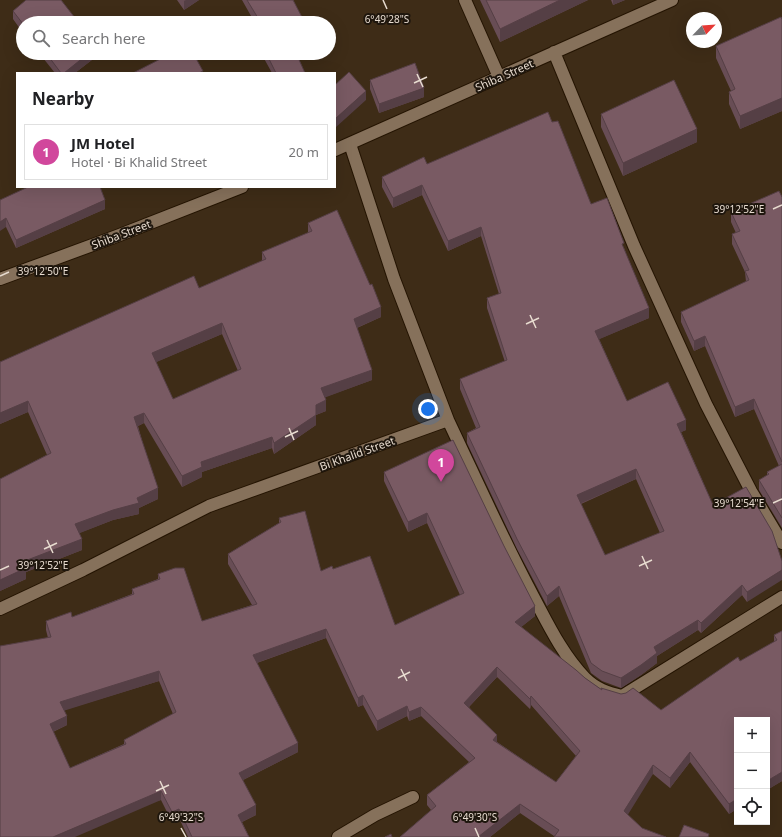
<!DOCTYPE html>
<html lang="en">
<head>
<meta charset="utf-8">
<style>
  :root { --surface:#fff; --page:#f2f2f2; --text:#202124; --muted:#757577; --line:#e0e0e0; --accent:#805855 }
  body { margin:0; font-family:"Noto Sans",sans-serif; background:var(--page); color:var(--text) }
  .controls { position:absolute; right:12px; bottom:12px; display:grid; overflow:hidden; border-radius:0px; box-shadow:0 4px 16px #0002 }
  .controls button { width:36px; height:36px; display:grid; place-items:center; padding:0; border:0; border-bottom:1px solid var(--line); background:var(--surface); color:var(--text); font:20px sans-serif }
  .compass { position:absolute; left:686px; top:12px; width:36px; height:36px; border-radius:50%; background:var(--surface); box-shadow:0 4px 16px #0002; rotate:65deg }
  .you { position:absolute; left:428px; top:409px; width:14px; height:14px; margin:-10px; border:3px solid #fff; border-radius:50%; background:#1a73e8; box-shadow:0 0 0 6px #1a73e833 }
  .badge { display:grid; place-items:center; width:26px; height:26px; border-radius:50%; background:var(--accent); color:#fff; font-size:13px; font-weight:700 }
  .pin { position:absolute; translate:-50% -33px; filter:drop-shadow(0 1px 2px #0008) }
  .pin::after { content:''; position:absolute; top:21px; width:14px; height:12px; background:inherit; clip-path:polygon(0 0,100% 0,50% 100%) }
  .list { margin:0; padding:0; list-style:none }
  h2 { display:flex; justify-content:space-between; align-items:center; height:52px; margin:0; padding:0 16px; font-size:17px }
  h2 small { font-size:13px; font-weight:400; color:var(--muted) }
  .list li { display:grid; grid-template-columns:26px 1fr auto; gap:12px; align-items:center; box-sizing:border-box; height:56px; margin:0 8px 8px; padding:0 8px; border:1px solid var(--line); border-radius:0px }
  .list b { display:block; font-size:15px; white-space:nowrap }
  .list p { margin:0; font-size:13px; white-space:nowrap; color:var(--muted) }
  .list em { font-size:13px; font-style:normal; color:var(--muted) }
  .icon { flex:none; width:22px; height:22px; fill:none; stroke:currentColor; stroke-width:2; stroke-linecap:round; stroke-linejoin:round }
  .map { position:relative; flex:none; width:782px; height:837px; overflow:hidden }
  .search { position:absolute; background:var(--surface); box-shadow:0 4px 16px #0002; left:16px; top:16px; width:320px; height:44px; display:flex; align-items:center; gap:10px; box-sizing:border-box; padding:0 14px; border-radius:22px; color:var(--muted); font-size:15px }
  .panel { position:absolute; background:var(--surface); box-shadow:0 4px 16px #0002; left:16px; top:72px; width:320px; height:116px; border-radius:0px }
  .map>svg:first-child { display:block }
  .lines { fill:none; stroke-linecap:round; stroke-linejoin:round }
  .minor-casing { stroke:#241402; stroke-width:14 }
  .minor { stroke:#86715b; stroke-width:12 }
  .wall { fill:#684d55; fill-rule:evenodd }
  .shaded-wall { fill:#553f45 }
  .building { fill:#795a63; stroke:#553f45; fill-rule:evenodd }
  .ticks { fill:none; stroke:#e8dcd0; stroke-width:1.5 }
  .labels { text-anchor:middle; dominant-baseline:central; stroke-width:4; stroke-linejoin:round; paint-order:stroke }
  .street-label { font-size:11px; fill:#e8dcd0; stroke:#1e160d }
  .ticks-label { font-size:10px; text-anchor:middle; fill:#e8dcd0; stroke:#1e160d; stroke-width:4; stroke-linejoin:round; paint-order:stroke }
</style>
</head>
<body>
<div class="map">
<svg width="782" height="837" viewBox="0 0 782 837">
  <rect width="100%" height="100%" fill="#3e2c17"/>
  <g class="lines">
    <g class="minor-casing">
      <path id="minor" d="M465,0l34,77
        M554,52l80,194 72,158 45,87 31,52
        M335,150l337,-150
        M0,279l117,-43 125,-49
        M448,420c28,59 54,118 85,176 15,28 29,58 52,82 11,11 23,15 37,18l160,-99
        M0,609l83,-39 126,-64 239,-86 -54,-141 -44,-135
        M338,837l37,-22 38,-18"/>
    </g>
    <use href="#minor" class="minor"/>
  </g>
  <path class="wall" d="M177,0h22l-15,10z
    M242,0h51l11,23h-49z
    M480,0h108l-88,42z
    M611,0h14l-12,5z
    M13,11l10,12v10l-10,-14z
    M782,19v92l-42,18 -11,-25v-12l2,-1 -15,-33v-12z
    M39,53h58v3l-22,17h-20z
    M261,53h35l9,20h-33z
    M370,80l54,17 -45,16 -9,-24z
    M601,114l96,28 -74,34 -22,-49z
    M552,122l39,82 33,44 25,70 -50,21 28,62 59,29 -5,2 32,73 59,26 -25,71 -5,-7 -41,38 -3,-3 -41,26v7l-16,12 -20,13 -19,-7 -11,-8 -32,-77 -12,10 -30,-57 -50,-106v-10l9,-5 -16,-39v-10l45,-17 -18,-54v-10l12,-4 -18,-58 -33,15 -26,-56 -29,13 -11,-21v-10l45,-13zM636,479l24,54 -55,22 -24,-51z
    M782,196v332l-23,-38v-10l8,-5v-3l12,-6 -25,-57 -19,8 -30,-71 -11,5 -13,-29v-10l65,-30 -1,-10 -13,-28v-10l4,-1 -5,-11v-10z
    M0,200l105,9 -89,39 -10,-21z
    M308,223l73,94 -24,11 15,52 -47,17 1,14 -10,4v10l-42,29 -2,-6 -70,24v5l-20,10 -38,-64 -6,3 20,73 -19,9v6l-26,6 -34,13 3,17 -56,22v7l-26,12v-112l47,-24 -19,-43 -28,12v-62l199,-74 63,-27v-9l46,-19zM222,334l16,37 -65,28 -17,-37z
    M384,472l151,144 -14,11 64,51 16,11v-1l60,22 79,-49 34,-19v-7l8,-4v150l-15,9v-70h-30v89l-8,5 -39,-52 -20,26 -17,-14 -99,62 -34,-23 -30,24h-90l31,-27 -4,-5v-10l42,-33 -48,-46 -12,5 -2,-5 -30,15 -14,-26 -5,2 -32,-69 -69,25 41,89 -55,28 13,35 -14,7 7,15h-61l-9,-19 -7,4 -11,-22 -161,37 48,-199 -2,-8v-9l26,-4 60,-23v-5l26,-10v-5l44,47 50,-16 -24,-41v-10l51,-31v-5l42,53 12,-2 62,56 65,-30 -33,-72 -19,9 -24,-51zM497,677l33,32 1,-4 45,51 -20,26 -59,-40 -28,-35zM159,681l14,33 -49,26v4l-54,24 -17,-36 14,-7 -3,-15z"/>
  <path class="shaded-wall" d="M186,0h13l-15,10v-9z
    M560,0h28l-88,42v-13z
    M613,0h12l-12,5z
    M89,53h8v3l-22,17h-11z
    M424,88v9l-45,16v-9z
    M366,91v9l-31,28v-9z
    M782,98v13l-42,18v-13z
    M697,129v13l-74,34v-13z
    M422,185v10l-29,13v-10z
    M105,200v9l-89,39v-8z
    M6,218v9l-6,4v-9z
    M481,227v9l-33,15v-10z
    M381,307v10l-27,12v-10z
    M649,308v10l-54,23v-10z
    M222,323v11l-70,30v-11z
    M705,336v10l-11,5v-10z
    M372,370v10l-51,19v-11z
    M754,399v10l-19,8v-10z
    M326,400v11l-10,4v-10z
    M28,401v11l-28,12v-11z
    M144,413v10l-10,5v-11z
    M316,415v10l-42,29v-11z
    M686,420v10l-9,4v-10z
    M272,437v11l-70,24v5l-20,10v-11l19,-14z
    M636,469v10l-59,26v-10z
    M158,488v11l-19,9v6l-26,6 -38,15v-11l62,-26z
    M427,513v10l-19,9v-10z
    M82,539v11l-56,22v7l-26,12v-11l22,-18z
    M782,570v10l-35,22v-10z
    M742,585v10l-41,38v-10z
    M559,586v10l-12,10v-10z
    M535,606v10l-20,16v-10z
    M698,620v10l-41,26v7l-16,12 -20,13v-10l33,-31z
    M326,629v9l-73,26v-9z
    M497,667v10l-33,35v-9z
    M159,671v10l-99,31v-10z
    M363,695v10l-5,2v-9z
    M531,696v9l-1,4v-10z
    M407,706v10l-30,15v-10z
    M421,707v9l-12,5v-9z
    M67,716v9l-17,8v-9z
    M497,735v10l-4,-5z
    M298,743v9l-59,30v-9z
    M690,752v10l-20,26v-10z
    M653,765v9l-29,47v-10z
    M782,772v9l-15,9v-9z
    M161,791v9l-86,37h-22z
    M737,799v10l-8,5v-10z
    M520,804v9l-30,24h-12z
    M256,805v10l-18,9v-9z
    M179,809v9l-7,4v-10z"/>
  <path class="building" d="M26,0h35l18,23h-56v1l-10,-13z
    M247,0h46l11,21 -4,2h-39z
    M486,0h74l-60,29z
    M781,17l1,2v79l-42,18 -11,-24 6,-3 -19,-43z
    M46,53h43l-25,20h-3z
    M172,53h21l10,18 -4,2h-66z
    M266,53h30l9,20h-29z
    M415,63l9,25 -45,16 -9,-24z
    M349,72l17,19 -31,28v-34z
    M674,80l23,49 -74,34 -22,-49z
    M548,112l4,10 6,-1 33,83 16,-6 17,45 -2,1 27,64 -54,23 32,70 41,-19 18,38 -9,4 36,81 33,-18 26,44 10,30v9l-35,22 -5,-7 -41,38 -3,-3 -44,27 3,6 -16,12 -20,13 -19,-7 -11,-8 -32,-77 -12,10 -30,-57 -50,-106 13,-6 -20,-48 47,-19 -20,-62 14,-5 -20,-66 -33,14 -26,-56 -29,13 -11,-21 42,-20 3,7zM636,469l28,62 -59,24 -28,-60z
    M28,187h72l5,13 -89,40 -10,-22 -6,4v-22z
    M779,191l3,6v-1v266l-28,-63 -19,8 -30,-71 -11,5 -13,-29 68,-32 -4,-9 4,-1 -17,-36 8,-3 -9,-19z
    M337,210l33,75 2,-1 9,23 -27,12 18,51 -51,18 5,12 -10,5v10l-42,28 -2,-6 -71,25 1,5 -20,9 -38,-63 -10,4 24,71 -21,10 2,5 -26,7 -38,14 7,15 -60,23 4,6 -26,12v-101l51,-26 -23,-52 -28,12v-51l194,-86 5,12 67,-29 -4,-7 50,-21 -4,-8zM222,323l19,46 -68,30 -21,-46z
    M453,440l51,106 31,60 -20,16 61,48 9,8 17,12 -1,-2 20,6 5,-1 7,-5 28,22 77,-53 2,4 37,-21 -3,-5 8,-4v141l-15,9v-61h-30v79l-8,5 -39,-52 -20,26 -17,-13 -29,46 18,17 24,9h-112l5,-7 -39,-26 -42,33h-78l36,-31 -9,-11 48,-37 -54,-51 -12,5 -2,-6 -30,15 -14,-26 -5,3 -32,-69 -73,26 45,88 -59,30 17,32 -18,10 11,22h-57l-13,-28 -7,3 -11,-21 -108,46h-53v-191l51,-9 -5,-16 25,-9 1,5 62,-23 -2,-5 28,-10 -2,-5 17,-6h9l18,53 55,-17 -29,-50 53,-32 -2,-4 26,-7 16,60 11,-5 1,3 37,-13 25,69 69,-32 -37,-80 -19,9 -24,-50zM497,667l33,32 1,-3 49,55 -24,31 -63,-42 4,-5 -33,-32zM159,671l17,41 -52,28 2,4 -56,24 -20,-44 17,-8 -7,-14z
    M782,464v54l-23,-38 10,-6 -2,-2z
    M684,825l25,9 -1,3h-29z
    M391,834l1,3h-7z"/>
  <path class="ticks" d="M383,0l4,9M417,74l6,13M414,83l13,-6M773,209l9,-4M0,276l9,-4M530,315l6,13M526,324l13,-6M289,428l5,12M285,437l13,-6M773,503l9,-4M47,540l6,13M44,549l13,-6M642,556l6,13M639,566l13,-6M0,570l9,-4M401,669l6,12M398,678l12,-6M160,781l6,13M156,791l13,-6M181,828l5,9M475,828l4,9"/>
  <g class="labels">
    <g class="street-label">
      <text transform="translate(504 75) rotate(-24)">Shiba Street</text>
      <text transform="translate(121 234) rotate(-21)">Shiba Street</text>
      <text transform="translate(357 453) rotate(-20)">Bi Khalid Street</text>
    </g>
  </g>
  <g class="ticks-label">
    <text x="387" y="23">6°49'28"S</text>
    <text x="739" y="213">39°12'52"E</text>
    <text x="43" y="275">39°12'50"E</text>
    <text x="739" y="507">39°12'54"E</text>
    <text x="43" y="569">39°12'52"E</text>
    <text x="181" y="821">6°49'32"S</text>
    <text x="475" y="821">6°49'30"S</text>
  </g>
</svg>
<div class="controls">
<button>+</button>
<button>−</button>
<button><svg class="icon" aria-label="locate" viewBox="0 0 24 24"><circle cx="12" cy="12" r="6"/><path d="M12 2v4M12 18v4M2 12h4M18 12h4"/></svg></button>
</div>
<svg class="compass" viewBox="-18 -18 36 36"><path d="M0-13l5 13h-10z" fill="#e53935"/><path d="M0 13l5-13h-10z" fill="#757577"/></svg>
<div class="you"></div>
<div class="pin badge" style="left:441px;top:482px;background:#d1479c">1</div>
<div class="search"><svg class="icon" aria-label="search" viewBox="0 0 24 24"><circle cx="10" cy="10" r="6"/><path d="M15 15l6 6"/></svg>Search here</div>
<section class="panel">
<h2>Nearby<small></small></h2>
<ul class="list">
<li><span class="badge" style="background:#d1479c">1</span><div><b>JM Hotel</b><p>Hotel · Bi Khalid Street</p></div><em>20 m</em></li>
</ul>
</section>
</div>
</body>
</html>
